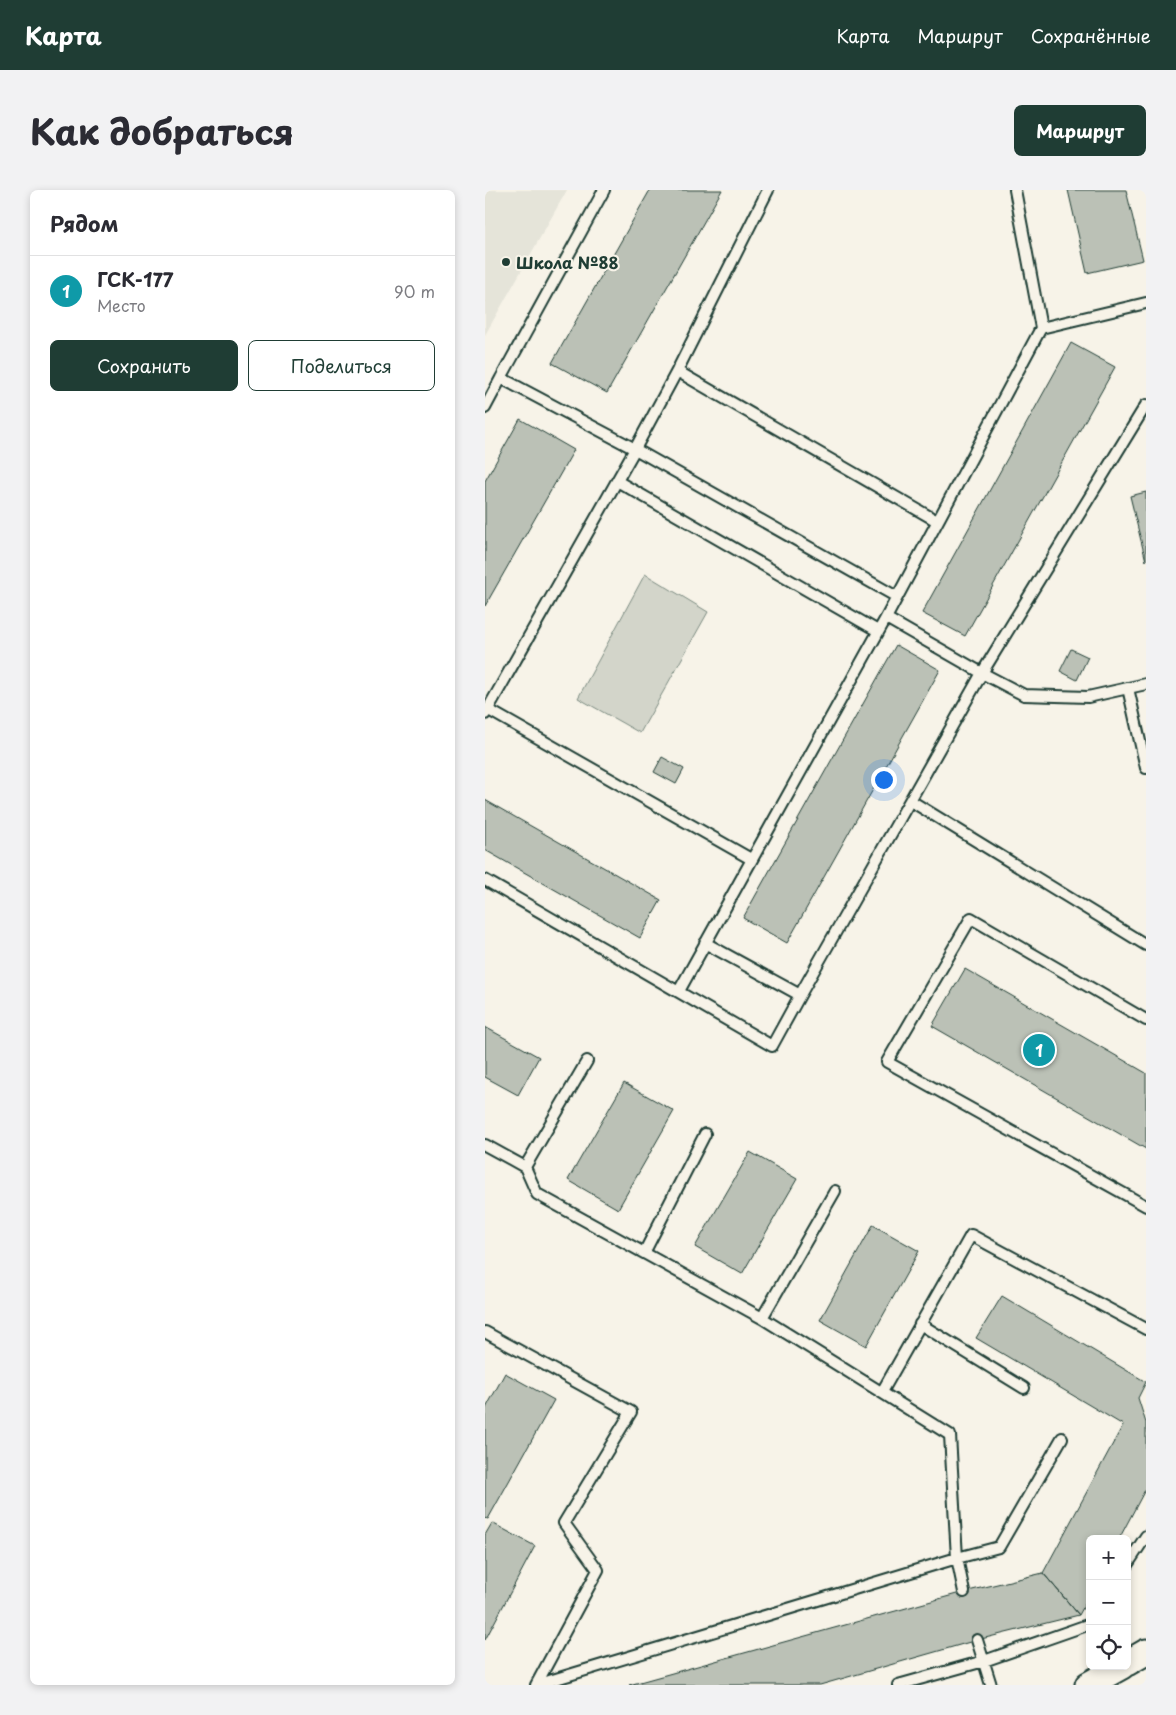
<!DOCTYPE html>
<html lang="ru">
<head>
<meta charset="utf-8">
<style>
  :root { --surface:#fff; --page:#f2f2f3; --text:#2b2b33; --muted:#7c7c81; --line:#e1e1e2; --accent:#1f3d34 }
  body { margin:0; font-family:"Playpen Sans",sans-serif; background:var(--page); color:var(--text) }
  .controls { position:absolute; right:15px; bottom:15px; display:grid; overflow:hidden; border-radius:8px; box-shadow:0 2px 8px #0003 }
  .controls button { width:45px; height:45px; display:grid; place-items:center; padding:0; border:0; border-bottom:1px solid var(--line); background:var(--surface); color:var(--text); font:25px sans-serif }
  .you { position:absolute; left:398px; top:589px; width:18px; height:18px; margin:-12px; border:4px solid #fff; border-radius:50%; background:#1a73e8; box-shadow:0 0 0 8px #1a73e833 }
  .badge { display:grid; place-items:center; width:32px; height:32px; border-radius:50%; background:var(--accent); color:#fff; font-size:16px; font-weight:700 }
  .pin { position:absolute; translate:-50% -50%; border:2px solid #fff; box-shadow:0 1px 5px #0006 }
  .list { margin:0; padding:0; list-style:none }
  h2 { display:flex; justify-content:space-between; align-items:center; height:65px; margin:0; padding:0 20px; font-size:21px }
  h2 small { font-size:16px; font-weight:400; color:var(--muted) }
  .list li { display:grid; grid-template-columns:32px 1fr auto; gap:15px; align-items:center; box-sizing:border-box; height:70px; padding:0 20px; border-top:1px solid var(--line) }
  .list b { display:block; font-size:19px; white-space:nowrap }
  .list p { margin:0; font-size:16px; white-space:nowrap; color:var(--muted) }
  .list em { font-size:16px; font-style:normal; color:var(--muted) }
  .actions { display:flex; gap:10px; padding:15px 20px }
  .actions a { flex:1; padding:11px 0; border:1px solid var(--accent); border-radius:8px; text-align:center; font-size:18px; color:var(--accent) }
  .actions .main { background:var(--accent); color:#fff }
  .icon { flex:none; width:28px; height:28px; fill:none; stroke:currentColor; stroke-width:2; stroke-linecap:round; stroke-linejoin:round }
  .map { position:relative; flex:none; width:661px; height:1495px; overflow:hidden; border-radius:8px }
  header { display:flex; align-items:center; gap:30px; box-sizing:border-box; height:70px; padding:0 25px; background:var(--accent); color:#fff }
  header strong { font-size:24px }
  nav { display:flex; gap:28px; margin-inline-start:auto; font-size:18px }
  .intro { display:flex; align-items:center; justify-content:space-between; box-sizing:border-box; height:120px; padding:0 30px }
  h1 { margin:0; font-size:35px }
  .button { padding:12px 22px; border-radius:8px; background:var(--accent); color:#fff; font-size:18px; font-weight:700 }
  main { display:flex; gap:30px; padding:0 30px }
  aside { flex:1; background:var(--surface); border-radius:8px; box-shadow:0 2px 8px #0003 }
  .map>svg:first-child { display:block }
  .built { fill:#e5e4d9 }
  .green { fill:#d3d5ca; stroke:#79897f }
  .building { fill:#bbc1b6; stroke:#1f3d34 }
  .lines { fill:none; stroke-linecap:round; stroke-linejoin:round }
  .service-casing { stroke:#1f3d34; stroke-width:14 }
  .tertiary-casing { stroke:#1f3d34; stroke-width:29 }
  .service { stroke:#f7f3e8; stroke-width:10 }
  .tertiary { stroke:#f7f3e8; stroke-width:25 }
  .poi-dot { fill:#1f3d34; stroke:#f7f3e8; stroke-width:2 }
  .labels { text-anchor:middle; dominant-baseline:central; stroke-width:4; stroke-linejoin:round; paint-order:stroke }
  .poi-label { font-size:16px; font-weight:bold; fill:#1f3d34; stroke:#f7f3e8; text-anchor:start }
</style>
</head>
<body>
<header>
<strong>Карта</strong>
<nav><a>Карта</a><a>Маршрут</a><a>Сохранённые</a></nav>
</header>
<div class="intro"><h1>Как добраться</h1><a class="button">Маршрут</a></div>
<main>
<aside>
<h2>Рядом<small></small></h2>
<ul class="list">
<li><span class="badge" style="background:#0f9aa8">1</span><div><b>ГСК-177</b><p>Место</p></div><em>90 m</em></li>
</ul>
<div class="actions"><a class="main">Сохранить</a><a>Поделиться</a></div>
</aside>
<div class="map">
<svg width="661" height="1495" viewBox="0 0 661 1495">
  <rect width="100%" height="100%" fill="#f7f3e8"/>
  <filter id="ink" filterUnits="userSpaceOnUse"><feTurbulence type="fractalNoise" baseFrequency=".02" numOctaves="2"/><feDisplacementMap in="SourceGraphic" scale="10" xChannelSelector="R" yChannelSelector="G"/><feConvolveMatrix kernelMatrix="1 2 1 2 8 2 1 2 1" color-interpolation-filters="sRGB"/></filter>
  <g filter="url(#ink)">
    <path class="built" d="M0,0h82l-82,145z"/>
    <path class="green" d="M160,384l63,38 -68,121 -62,-35z"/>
    <path class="building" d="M165,0h72l-115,203 -55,-30z
      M583,0h58l17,70 -56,13z
      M586,153l44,24 -150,269 -43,-23z
      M35,229l54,31 -89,156v-125z
      M661,302v69l-16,-65z
      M411,455l44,25 -153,273 -44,-25z
      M586,459l17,8 -11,23 -17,-9z
      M177,567l22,12 -8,15 -22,-12z
      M0,610l176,100 -21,38 -155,-88z
      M480,779l181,104v76l-214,-123z
      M0,837l54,30 -21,38 -33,-18z
      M139,893l50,28 -56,98 -50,-29z
      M265,962l47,27 -55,95 -47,-27z
      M388,1035l46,26 -53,95 -46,-26z
      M517,1106l144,86 -8,16 8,25v65l-27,51h-29v56l-11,20 -36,-42 80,-148 -147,-87z
      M20,1183l49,27 -66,119 -3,-1v-108z
      M7,1333l43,23 -50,94v-105z
      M558,1383l36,42 -102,25 -157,45h-191l335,-93z"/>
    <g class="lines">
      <g class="service-casing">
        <path id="service" d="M119,0l-103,188 134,71 42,-78 91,-181
          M556,138l105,-25
          M192,181l260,150
          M0,218l16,-30
          M132,291l261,150
          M401,428l96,55 42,22 64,2 40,-9
          M661,494l-18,4 18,80
          M2,519l264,150
          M0,524l150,-265 262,148
          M426,611l235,144
          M0,690l287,166 28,-51 182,-322 164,-268
          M220,753l95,52
          M194,801l207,-373 155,-290 -26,-138
          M661,830l-175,-102 -84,144 259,144
          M0,955l40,22 12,27 225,124 188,117 7,123 7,34
          M40,977l62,-106
          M159,1063l61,-119
          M277,1128l73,-127
          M435,1134l104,64
          M0,1142l146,80 -67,111 34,47 -62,115
          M397,1202l89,-157 175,94
          M642,1375l19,-29
          M492,1450l14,45
          M51,1495l421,-127 42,-11 63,-109
          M413,1495l86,-24 106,-37"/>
      </g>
      <g class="tertiary-casing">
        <path id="tertiary" d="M642,1473l19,-11
          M603,1495l34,-19"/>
      </g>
      <use href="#service" class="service"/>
      <use href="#tertiary" class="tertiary"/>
    </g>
  </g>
  <circle class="poi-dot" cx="21" cy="72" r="5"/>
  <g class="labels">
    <g class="poi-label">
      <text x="31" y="72">Школа №88</text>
    </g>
  </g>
</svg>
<div class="controls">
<button>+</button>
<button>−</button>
<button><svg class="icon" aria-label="locate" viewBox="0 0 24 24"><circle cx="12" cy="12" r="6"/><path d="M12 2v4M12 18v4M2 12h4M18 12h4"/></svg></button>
</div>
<div class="you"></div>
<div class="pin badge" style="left:554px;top:860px;background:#0f9aa8">1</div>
</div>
</main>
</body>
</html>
